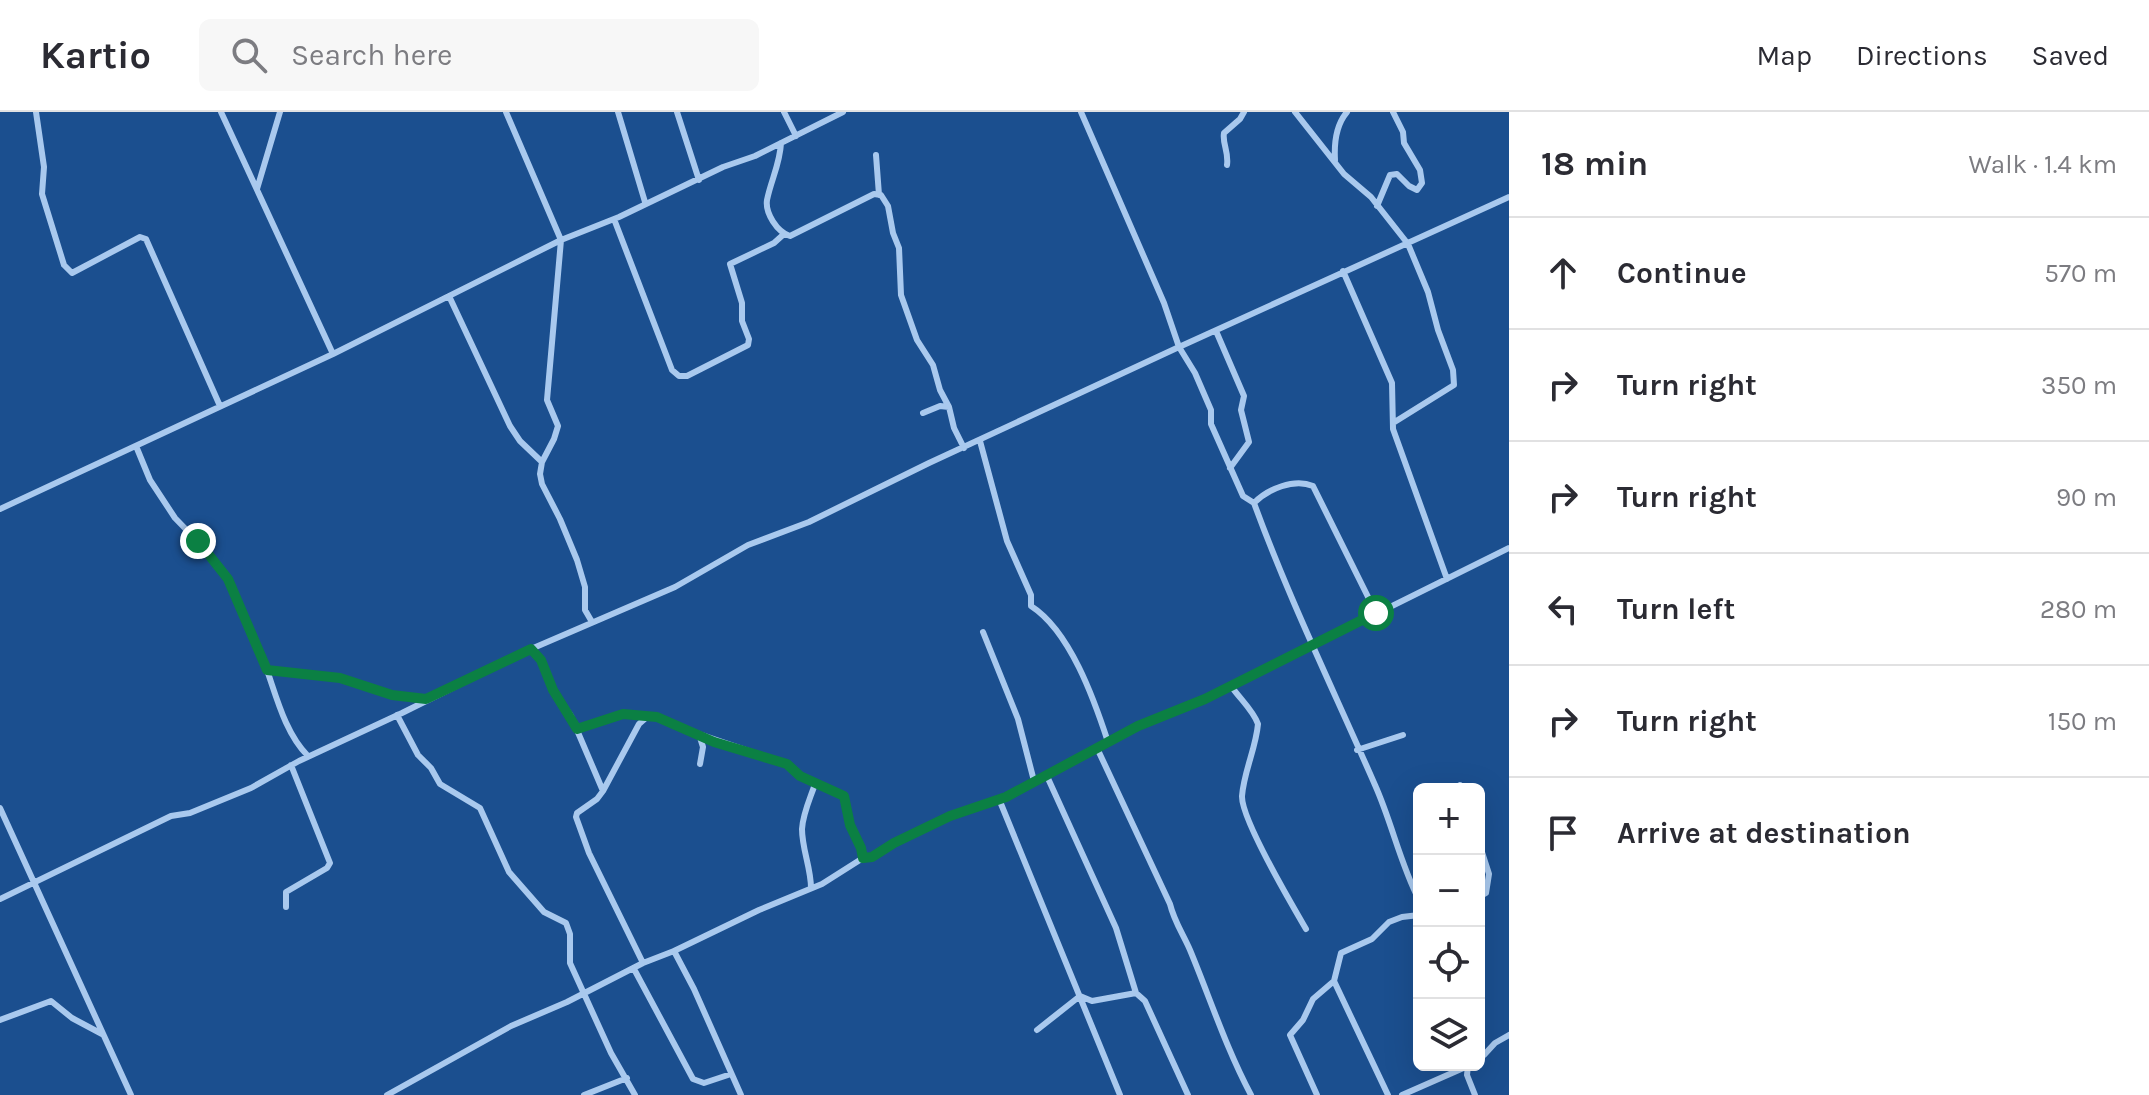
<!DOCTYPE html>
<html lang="en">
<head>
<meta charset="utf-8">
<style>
  :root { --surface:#fff; --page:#f7f7f7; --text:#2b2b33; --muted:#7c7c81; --line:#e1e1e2 }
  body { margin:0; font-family:Karla,sans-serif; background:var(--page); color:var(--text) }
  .controls { position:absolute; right:24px; bottom:24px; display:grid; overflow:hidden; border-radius:12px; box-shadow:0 8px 32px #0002 }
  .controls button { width:72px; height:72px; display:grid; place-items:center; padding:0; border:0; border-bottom:2px solid var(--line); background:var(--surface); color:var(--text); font:40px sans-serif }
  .stop { position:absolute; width:24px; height:24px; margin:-18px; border:6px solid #0b8043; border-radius:50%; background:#fff }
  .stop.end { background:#0b8043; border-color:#fff; box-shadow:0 2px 8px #0008 }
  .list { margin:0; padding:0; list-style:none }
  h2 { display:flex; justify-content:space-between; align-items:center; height:104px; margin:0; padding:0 32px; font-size:34px }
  h2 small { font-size:26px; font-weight:400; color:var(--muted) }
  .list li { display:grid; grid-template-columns:52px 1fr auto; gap:24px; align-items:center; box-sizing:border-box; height:112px; padding:0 32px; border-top:2px solid var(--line) }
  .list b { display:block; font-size:30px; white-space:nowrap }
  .list em { font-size:26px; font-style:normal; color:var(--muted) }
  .icon { flex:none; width:44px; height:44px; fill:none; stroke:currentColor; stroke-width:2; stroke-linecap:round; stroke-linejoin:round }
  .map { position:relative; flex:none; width:1509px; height:983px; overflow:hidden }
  header { display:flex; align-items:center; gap:48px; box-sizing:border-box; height:112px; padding:0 40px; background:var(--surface); border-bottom:2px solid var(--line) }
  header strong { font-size:38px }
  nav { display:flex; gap:44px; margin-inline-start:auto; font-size:28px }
  .search { width:560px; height:72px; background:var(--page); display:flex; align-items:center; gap:20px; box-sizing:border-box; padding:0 28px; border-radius:12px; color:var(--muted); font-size:30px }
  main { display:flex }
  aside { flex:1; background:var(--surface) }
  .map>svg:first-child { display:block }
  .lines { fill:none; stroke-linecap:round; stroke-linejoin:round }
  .street { stroke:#a9c9ee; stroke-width:6 }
  .route { stroke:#0b8043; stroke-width:10 }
</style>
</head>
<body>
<header>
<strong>Kartio</strong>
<div class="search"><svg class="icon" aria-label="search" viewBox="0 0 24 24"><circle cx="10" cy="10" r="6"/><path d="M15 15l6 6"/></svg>Search here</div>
<nav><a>Map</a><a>Directions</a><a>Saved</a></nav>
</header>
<main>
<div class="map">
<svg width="1509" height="983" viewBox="0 0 1509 983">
  <rect width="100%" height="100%" fill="#1b4f8f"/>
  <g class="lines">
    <path class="street" d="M36,0l8,55 -2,27 22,71 8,8 68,-36 6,2 74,167
      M221,0l112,242
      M506,0l55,128 -14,160 11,26 -4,13 -12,23 -2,12 2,10 18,35 17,41 8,27v23l7,12
      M618,0l27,90
      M677,0l22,68
      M784,0l12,24
      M1081,0l83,191 15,44 330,-150
      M1295,0l49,62 27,23 37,47 20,48 10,38 15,40 1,15 -61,38
      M781,31c-1,21 -10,37 -14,57 -2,13 10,32 23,36l84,-42 7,1 7,11 5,27 6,15 2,47 16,45 16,25 7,25 9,17
      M876,43l3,40
      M1335,48c-1,-17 1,-35 12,-48
      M1227,53c2,-13 -5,-22 -3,-32l16,-14 4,-7
      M257,77l23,-77
      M1377,94l13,-31 7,-1 12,12 8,4 5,-7 -2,-13 -16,-27 -1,-11 -10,-20
      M614,107l58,151 7,6h8l61,-31 1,-6 -7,-18v-18l-12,-39 44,-21 10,-9
      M1343,159l49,112 1,46 54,150
      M449,184l61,130 10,15 22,21
      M1216,219l28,65 -3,14 8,32 -19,26
      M923,301l17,-7 9,1 5,21 10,20
      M980,329l27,100 24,54v11c39,25 63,93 77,136
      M136,334l14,34 25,38 30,31 23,30 39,91 73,8 44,15 42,6
      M1254,391c14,-14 40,-25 59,-17l63,127
      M0,397l333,-155 228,-114 58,-23 104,-50 32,-11 88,-44
      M983,520l35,87 16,62
      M531,537l10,11 12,30 18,26 32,75 -6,8 -20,14 -1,4 13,36 54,110
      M267,558c10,29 19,64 41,86
      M1231,574c9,13 22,24 27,38 -2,24 -14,47 -16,72 -1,23 50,109 64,133
      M397,603l21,40 13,13 9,16 40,24 29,64 35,40 22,11 4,11v29l41,90 24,42
      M577,617l46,-15 25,2
      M699,622l88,30 17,15 39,17 7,29 11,23 2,10
      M1097,636l73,156c4,17 13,30 20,46 20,48 36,98 61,145
      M1357,638l46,-15
      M1046,662l70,154 20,65 9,8 43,94
      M1460,673l1,4
      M603,679l36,-67 9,-8 13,2 38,16 4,13 -3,17
      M999,687l121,296
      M0,696l131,287
      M1479,731l10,31 -3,19 -7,4
      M811,776c0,-20 -9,-39 -9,-59 1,-16 8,-30 13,-45
      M0,787l171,-83 19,-3 61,-25 48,-27 103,-48 129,-64 144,-62 73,-42 61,-23 120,-59 250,-116 16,26 16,37v14l32,72 11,7c35,96 80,188 121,282 17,38 25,78 44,115
      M286,795v-15l41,-24 3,-5 -39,-98
      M674,839l20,38 47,106
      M634,857l59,110 11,4 27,-9
      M1334,869l54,114
      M0,908l51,-19 21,17 30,16
      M1037,918l43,-34 12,5 44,-8
      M1479,941l5,2 11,-12 14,-8
      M1468,953l-1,10 8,20
      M387,983l124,-69 56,-24 76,-39 31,-12 85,-41 63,-26 41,-26 9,-1 17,-12 61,-29 56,-19 132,-71 67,-27 304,-151
      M584,983l43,-17
      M1317,983l-27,-60 13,-15 10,-21 21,-18 7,-28 31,-14 17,-17 13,-5 17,-2
      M1402,983l66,-29"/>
  </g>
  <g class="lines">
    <path class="route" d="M198,429l30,38 39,91 73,8 52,17 34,4 105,-50 10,11 12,30 24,39 46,-15 34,3 57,25 73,22 13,12 44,20 6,29 11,23 2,10 9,-1 22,-14 56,-27 56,-19 132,-71 67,-27 171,-86"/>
  </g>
</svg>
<div class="controls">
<button>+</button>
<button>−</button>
<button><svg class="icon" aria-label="locate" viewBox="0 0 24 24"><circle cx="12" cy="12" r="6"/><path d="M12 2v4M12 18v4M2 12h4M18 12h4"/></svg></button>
<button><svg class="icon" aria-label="layers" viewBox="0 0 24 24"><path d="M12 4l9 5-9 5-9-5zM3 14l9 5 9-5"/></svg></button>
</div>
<div class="stop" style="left:1376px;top:501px"></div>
<div class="stop end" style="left:198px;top:429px"></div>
</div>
<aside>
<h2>18 min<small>Walk · 1.4 km</small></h2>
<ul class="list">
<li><svg class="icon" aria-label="ahead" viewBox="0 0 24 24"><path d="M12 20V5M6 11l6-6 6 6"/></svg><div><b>Continue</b></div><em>570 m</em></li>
<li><svg class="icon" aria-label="right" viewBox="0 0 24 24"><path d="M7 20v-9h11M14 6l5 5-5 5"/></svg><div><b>Turn right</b></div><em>350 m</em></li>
<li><svg class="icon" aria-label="right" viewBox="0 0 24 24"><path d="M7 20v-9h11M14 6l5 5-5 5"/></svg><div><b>Turn right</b></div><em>90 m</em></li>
<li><svg class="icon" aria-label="left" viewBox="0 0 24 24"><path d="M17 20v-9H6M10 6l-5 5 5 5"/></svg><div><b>Turn left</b></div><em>280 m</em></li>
<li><svg class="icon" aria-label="right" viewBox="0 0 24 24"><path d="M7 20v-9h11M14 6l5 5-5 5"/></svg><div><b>Turn right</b></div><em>150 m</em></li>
<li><svg class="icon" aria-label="arrive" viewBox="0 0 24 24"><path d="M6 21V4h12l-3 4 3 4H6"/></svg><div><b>Arrive at destination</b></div></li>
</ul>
</aside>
</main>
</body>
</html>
